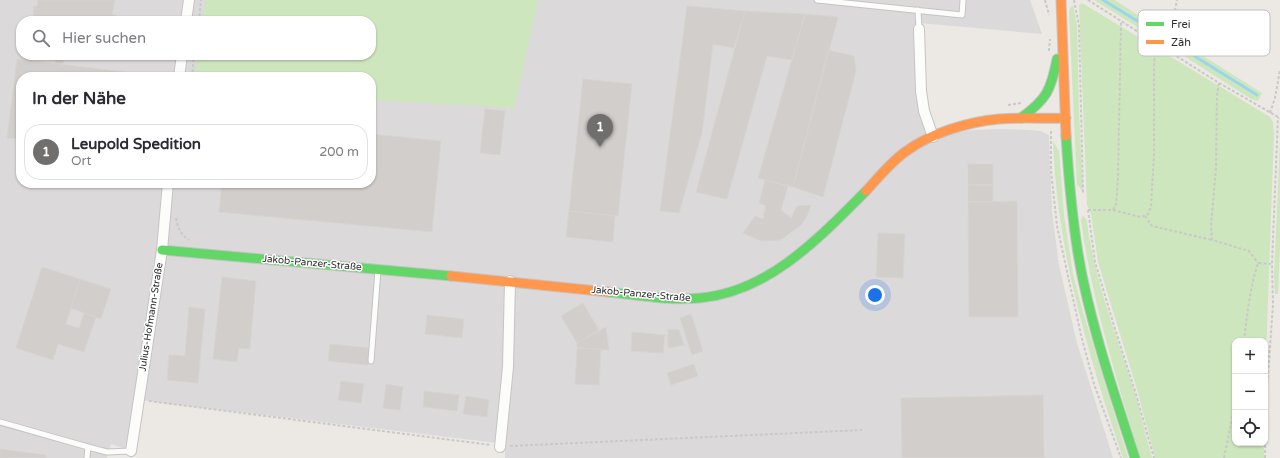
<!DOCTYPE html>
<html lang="de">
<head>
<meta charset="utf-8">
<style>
  :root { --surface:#fff; --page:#f2f2f3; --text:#2b2b33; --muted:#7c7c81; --line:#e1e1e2; --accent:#706f6e }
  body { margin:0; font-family:"Varela Round",sans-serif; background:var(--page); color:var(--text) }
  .controls { position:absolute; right:12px; bottom:12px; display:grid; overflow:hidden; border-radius:8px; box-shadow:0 1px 3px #0004 }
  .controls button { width:36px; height:36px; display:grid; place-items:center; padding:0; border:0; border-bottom:1px solid var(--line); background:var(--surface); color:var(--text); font:20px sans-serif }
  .you { position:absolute; left:875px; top:295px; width:14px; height:14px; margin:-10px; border:3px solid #fff; border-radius:50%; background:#1a73e8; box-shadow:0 0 0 6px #1a73e833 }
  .badge { display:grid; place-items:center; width:26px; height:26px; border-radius:50%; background:var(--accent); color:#fff; font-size:13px; font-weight:700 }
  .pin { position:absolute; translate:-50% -33px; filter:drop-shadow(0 1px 2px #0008) }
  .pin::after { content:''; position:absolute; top:21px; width:14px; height:12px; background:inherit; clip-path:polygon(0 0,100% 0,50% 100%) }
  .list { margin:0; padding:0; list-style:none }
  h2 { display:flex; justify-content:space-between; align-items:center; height:52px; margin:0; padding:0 16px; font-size:17px }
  h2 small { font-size:13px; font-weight:400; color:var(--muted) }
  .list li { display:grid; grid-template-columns:26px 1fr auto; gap:12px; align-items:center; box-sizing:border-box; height:56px; margin:0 8px 8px; padding:0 8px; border:1px solid var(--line); border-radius:16px }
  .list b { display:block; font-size:15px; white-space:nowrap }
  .list p { margin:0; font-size:13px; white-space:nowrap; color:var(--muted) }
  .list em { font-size:13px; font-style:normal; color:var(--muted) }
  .icon { flex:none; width:22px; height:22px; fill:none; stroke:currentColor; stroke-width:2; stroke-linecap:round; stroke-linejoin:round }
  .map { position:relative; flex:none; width:1280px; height:458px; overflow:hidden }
  .search { position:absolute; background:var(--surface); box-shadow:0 1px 3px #0004; left:16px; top:16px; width:360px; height:44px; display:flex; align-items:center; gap:10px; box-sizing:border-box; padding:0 14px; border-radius:16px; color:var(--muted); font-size:15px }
  .panel { position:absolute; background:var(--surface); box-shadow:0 1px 3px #0004; left:16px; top:72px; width:360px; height:116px; border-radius:16px }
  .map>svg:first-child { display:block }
  .industrial { fill:#dcd9db; fill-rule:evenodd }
  .green { fill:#cee6be }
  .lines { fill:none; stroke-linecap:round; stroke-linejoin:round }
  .stream { stroke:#99d6ec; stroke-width:3 }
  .building { fill:#d1cecb; stroke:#d7d4d0 }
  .lane-casing { stroke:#c5c4c5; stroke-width:7 }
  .street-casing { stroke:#c5c4c5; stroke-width:12 }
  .fast-casing { stroke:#c5c4c5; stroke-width:11 }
  .slow-casing { stroke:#c5c4c5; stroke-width:11 }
  .path { stroke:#c9c9c8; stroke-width:2; stroke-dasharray:3 2; stroke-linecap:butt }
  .lane { stroke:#fcfcfb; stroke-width:5 }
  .street { stroke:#fcfcfb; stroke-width:10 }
  .fast { stroke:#63d668; stroke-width:9 }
  .slow { stroke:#ff974d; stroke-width:9 }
  .labels { text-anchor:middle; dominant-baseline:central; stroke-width:3; stroke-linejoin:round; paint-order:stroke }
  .street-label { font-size:10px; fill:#2e2e2e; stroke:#fff }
  .key { fill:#fff; stroke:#c0c0c0; stroke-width:1 }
  .key-label { font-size:11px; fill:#2e2e2e }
</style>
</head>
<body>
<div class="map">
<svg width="1280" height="458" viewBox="0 0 1280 458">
  <rect width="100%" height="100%" fill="#ece8e4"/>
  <path class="industrial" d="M0,0h1030l12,34 -123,-11 1,68 13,47 17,-7 50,-2 30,1 10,1 9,4 3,77 7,53 18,78 36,115h-608v-14l-366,-44 -8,51 -20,-7 -4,14h-107zM21,21h350v34h-350zM21,77h350v106h-350z"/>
  <path class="green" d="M206,0h332l-24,108 -143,-8v-23h-177l3,-22h174v-34h-169z
    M1094,0h21l50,33 -4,5 -4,1z
    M1082,3l188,114 3,5 1,12 -9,249v-42h-30v102h29v15h-109l-17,-65 -40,-131 -7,-48 -4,-9 -8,-200z
    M1073,5l4,20 2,85 4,82 -6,-8 -8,-172 1,-4z
    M1173,37l89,56 -4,8 -7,-2 -78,-50 -1,-5z
    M1053,141l6,10 5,64 9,59 10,38 45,146h-5c-35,-103 -66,-207 -70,-317z
    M1280,141v105l-2,48h-3l-1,-19z
    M1083,215l4,6c7,60 30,115 48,172 6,22 11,44 17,65h-12c-23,-79 -48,-156 -59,-238z"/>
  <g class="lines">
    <path class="stream" d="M1103,0l59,36
      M1175,44l82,51"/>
  </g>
  <path class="building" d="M38,0h77l-3,15h4l-1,6h-82l1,-15h3z
    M687,6l58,5 -11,37 -21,-4 -11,89 -23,80 -19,-2z
    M745,11l60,3 -13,46 -25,-4 -40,143 -31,-7z
    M805,14l33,3 -45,170 -35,-9z
    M828,50l26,6 2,15 -33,126 -30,-10z
    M56,55h8l-1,9 -8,-1z
    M17,59l133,16v2h-129v62l-14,-1z
    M583,79l49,5 -14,132 -49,-5z
    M485,109l20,2 -5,44 -20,-2z
    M371,134l70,7 -9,91 -213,-20 3,-29h149z
    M968,164h25v21h-25z
    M765,180l23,6 -7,24 10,8 6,-12 14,-1 -4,11 -6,9 -20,15 -20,1 -18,-8 12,-17 8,3 3,-13 -7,-3z
    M968,185h25v17h-25z
    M1017,201l1,116h-49l-1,-115z
    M569,211l46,5 -2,26 -47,-5z
    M878,233l27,1 -2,44 -27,-1z
    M42,267l38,12 -14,45 13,4 5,-15 12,4 -12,35 -26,-8 -5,16 -37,-12z
    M222,277l34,4 -6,68 -11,-1 -2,14 -24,-3z
    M80,279l31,10 -10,30 -30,-11z
    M583,303l16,27 -22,13 -16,-27z
    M189,307l16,2 -7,74 -31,-3 2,-25 16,1z
    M691,314l12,37 -11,4 -12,-37z
    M427,315l37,4 -2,19 -37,-4z
    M606,327l3,23 -32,-2v-5z
    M668,329l11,1 5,15 -16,3z
    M632,332l33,3 -2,18 -32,-2z
    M330,344l39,4 -1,17 -40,-4z
    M577,348l24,1 -2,36 -24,-1z
    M694,364l4,12 -27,9 -4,-12z
    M341,381l23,3 -3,19 -23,-3z
    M386,384l17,3 -3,23 -17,-2z
    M424,391l35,4 -2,16 -34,-4z
    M1043,395l1,63h-142l-1,-60z
    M466,396l23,4 -2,17 -24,-3z
    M0,449l46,6v3h-46z"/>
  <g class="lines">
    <g class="lane-casing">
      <path id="lane" d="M817,0l145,15 1,-15
        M918,10l1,19
        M371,361l7,-91
        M0,422l88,25
        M87,458l1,-11 19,5 24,-1"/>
    </g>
    <g class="street-casing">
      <path id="street" d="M186,21l3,-21
        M919,29l2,62 3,20 9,26
        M179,77l3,-22
        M500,447l8,-80 2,-86
        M131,451l31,-201 6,-67"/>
    </g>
    <g class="fast-casing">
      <path id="fast" d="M1021,118c26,-19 30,-28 36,-59
        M1066,136c3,48 7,97 17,144 13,61 33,119 52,178
        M162,250l289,26
        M608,292c30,3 62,9 92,6 69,-6 120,-61 166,-107"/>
    </g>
    <g class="slow-casing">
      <path id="slow" d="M1061,0l5,136
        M866,191c12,-13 24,-28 39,-39 26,-19 62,-30 94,-33 22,-2 45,0 67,-1
        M451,276l157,16"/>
    </g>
    <path class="path" d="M1045,0l4,15
      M1074,0l5,26 4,167
      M1088,0l131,83 61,35
      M199,21l2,-21
      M1167,50l10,-50
      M1049,51l1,-12
      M192,77l2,-22
      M1219,83l-2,12 -1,72 -5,59 1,14 37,11 9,12
      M1008,105l13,-2
      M1270,113l5,-15 5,-28
      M1051,131v40l6,55 24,109 13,49 27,74
      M1088,210l7,52 20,67 21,65 18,64
      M1088,210h25l27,7 5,-1 3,-2 3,-8 3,-51v-91l1,-10 4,-9
      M1113,210l3,-6 2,-27 3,-156
      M1145,216l7,10 60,14
      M176,218c2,10 4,16 13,22
      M1244,341c3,-26 6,-53 14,-78l13,1
      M149,401l342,44
      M510,446l352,-16
      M1224,458l11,-54
      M1265,458l1,-56 7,-97 -1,-41 6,-147"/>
    <use href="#lane" class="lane"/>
    <use href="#street" class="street"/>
    <use href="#fast" class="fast"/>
    <use href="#slow" class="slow"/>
  </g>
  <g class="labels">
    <g class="street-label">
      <text transform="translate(312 263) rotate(5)">Jakob-Panzer-Straße</text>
      <text transform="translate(641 294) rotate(5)">Jakob-Panzer-Straße</text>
      <text transform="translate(151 317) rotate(-81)">Julius-Hofmann-Straße</text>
    </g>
  </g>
  <rect x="1138" y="10" width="132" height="46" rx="6" class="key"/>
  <rect x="1146" y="22" width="18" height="4" fill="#63d668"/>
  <rect x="1146" y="40" width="18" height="4" fill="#ff974d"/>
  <g class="key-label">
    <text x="1171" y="28">Frei</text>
    <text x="1171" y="46">Zäh</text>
  </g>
</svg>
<div class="controls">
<button>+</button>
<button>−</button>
<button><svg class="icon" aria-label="locate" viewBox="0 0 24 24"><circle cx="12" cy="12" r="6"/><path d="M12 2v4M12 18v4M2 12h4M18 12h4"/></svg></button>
</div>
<div class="you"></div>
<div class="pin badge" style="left:600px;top:147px">1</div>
<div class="search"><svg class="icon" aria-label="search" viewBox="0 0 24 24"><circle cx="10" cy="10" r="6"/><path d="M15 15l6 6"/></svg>Hier suchen</div>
<section class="panel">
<h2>In der Nähe<small></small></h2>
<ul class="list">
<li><span class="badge">1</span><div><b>Leupold Spedition</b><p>Ort</p></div><em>200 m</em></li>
</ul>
</section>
</div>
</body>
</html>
